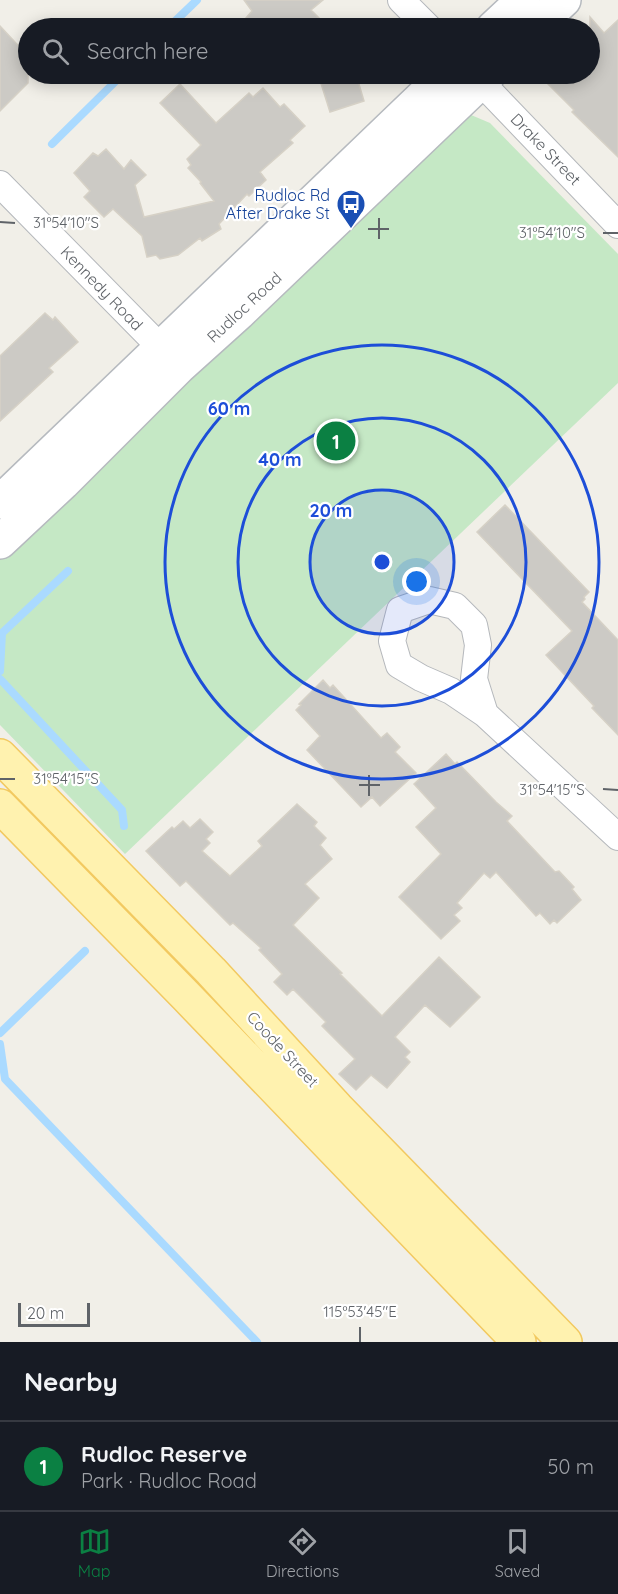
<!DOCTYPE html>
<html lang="en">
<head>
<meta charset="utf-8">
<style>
  :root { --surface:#171b24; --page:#242831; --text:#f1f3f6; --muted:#9ea1a6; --line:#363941; --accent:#0b8043 }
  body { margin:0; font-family:Quicksand,sans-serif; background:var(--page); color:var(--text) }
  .scale { position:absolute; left:18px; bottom:15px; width:72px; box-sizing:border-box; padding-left:6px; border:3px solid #5f6368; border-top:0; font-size:16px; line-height:21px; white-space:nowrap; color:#5f6368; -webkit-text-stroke:4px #fff; paint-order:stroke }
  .you { position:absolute; left:417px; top:582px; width:21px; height:21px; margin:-15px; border:4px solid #fff; border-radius:50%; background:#1a73e8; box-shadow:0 0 0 9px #1a73e833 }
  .badge { display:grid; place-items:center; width:39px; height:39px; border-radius:50%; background:var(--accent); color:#fff; font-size:20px; font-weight:700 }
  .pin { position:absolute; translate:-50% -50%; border:3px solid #fff; box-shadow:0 2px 6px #0006 }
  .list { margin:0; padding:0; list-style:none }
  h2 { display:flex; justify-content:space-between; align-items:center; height:78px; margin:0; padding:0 24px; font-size:26px }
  h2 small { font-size:20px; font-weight:400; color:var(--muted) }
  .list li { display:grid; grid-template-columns:39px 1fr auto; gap:18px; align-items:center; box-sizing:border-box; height:90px; padding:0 24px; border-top:2px solid var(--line) }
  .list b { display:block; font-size:22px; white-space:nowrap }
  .list p { margin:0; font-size:20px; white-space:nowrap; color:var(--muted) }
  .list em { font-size:20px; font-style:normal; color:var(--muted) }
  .icon { flex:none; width:33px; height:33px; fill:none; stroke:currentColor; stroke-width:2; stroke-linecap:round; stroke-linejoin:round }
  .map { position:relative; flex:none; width:618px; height:1342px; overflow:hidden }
  .search { position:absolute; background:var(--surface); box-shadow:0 3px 15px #0003; left:18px; right:18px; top:18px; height:66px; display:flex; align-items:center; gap:15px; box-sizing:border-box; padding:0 21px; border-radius:33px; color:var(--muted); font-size:22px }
  .sheet { height:168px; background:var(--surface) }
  nav { display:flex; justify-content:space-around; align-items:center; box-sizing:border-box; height:84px; border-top:2px solid var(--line); background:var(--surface); font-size:16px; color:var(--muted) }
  nav a { display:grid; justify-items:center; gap:3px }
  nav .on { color:var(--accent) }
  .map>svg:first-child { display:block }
  .green { fill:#c5e8c5 }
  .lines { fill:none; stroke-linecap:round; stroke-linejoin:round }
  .stream { stroke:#aadaff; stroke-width:8 }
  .building { fill:#cccac5; stroke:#d6d1c6; stroke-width:1.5 }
  .street-casing { stroke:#b5b8bc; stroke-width:28 }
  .secondary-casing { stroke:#b6babf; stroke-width:36 }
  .primary-casing { stroke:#f2c960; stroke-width:36 }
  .street { stroke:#fff; stroke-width:26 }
  .secondary { stroke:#fff; stroke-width:33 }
  .primary { stroke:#fff2af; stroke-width:33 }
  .ticks { fill:none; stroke:#5f6368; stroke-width:2 }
  .ring { fill:none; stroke:#1d4ed8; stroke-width:3 }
  .labels { text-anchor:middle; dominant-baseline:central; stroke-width:4.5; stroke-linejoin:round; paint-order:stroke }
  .street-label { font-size:16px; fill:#5f6368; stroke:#fff }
  .transit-label { font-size:16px; fill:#164399; stroke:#fff; text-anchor:end }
  .ticks-label { font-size:15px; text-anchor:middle; fill:#5f6368; stroke:#fff; stroke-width:4.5; stroke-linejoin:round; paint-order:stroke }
  .centre { fill:#1d4ed8; stroke:#fff; stroke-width:3 }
  .ring-label { font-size:18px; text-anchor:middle; font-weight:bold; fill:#1d4ed8; stroke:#fff; stroke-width:4.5; stroke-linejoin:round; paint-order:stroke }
</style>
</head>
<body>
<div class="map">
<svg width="618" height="1342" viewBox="0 0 618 1342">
  <rect width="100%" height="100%" fill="#f1efe8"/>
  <path class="green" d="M464,112l26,11 128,131v129l-493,471 -125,-129v-166l54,-60z"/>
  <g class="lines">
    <path class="stream" d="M168,28l29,-28
      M52,144l71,-70
      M0,671l2,-38 66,-62
      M0,679l122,131 2,16
      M0,1033l85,-82
      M0,1044l5,35 252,263"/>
  </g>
  <path class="building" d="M244,0h79l-12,10 18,18h-73l-10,-10 6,-7z
    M590,17l14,16 14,-13v137l-46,-45 2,-2 -36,-36h52z
    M0,26l28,30v27l-28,28z
    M318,74h38l8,27 -34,11z
    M180,84l36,39 33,-30 4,4 10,-9 17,19 4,-3 21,22 -15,14 3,3 -33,29 6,8 -17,16 -2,-2 -28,30 2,5 -19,12 -2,-3 -22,17 -18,4 -4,-4 -9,2 -5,-21 -29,-27 -9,8 -20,-20 6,-6 -16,-18 19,-20 5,3 8,-7 18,20 7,-9 15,15 -11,10 9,32 70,-16 -14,-18 1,-1 -13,-14 3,-3 -4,-6 14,-14 -41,-42z
    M45,313l8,7 2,-3 23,25 -29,26 4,4 -53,49v-65z
    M505,505l84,87 -5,5 1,2 -3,3 36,38v95l-26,-27 2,-2 -48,-51 26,-24 -95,-99z
    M323,680l7,8 3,-3 48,53 6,-5 13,14 -5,5 21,21 -36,33 -8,-9 -11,10 -54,-57 13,-14 -24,-26 5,-5 -2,-1z
    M446,754l9,10 2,-2 39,40 16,14 -5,5 48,51 4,-1 15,16 -2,2 9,11 -24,23 -3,-3 -4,4 -10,-11 -4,3 -40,-44 -6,6 -6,-5 -27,30 5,5 -8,7 6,6 -19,18 -42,-42 42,-43 -25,-27 20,-19 -22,-24z
    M297,804l20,18 -3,4 12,12 -6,7 12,14 -27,25 14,14 -26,27 49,48 -2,1 42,42 57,-59 41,40 -30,30 -25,-22 -30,32 15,15 -5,5 5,5 -23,26 -16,-13 -15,15 -17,-16 16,-15 -33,-33 4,-4 -33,-33 -6,6 -13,-13 8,-8 -23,-24 2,-2 -28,-25 -3,2 -44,-44 -6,5 -34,-35 26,-24 2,2 9,-8 7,7 10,-9 13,13 -7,7 4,4 -8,8 28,25 32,-30 -4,-5z"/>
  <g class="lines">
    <g class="street-casing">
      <path id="street" d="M401,0l28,28
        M473,74l145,151
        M0,184l172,175
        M485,714l-11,-35 4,-34 -4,-20 -19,-19 -26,-6 -29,10 -8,31 7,24 22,13 30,13 34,23 133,123"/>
    </g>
    <g class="secondary-casing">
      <path id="secondary" d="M493,28l30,-28
        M534,28l30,-28
        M0,502l446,-428
        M0,542l63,-59 116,-116 60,-54 250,-239"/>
    </g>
    <g class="primary-casing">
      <path id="primary" d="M0,756l211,215 126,137 228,234
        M0,806l186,190 333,346"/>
    </g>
    <use href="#street" class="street"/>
    <use href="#secondary" class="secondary"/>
    <use href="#primary" class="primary"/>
  </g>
  <path class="ticks" d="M0,222l15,1M368,229h21M603,233h15M379,239v-21M0,779h15M359,785h21M603,789l15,1M369,796v-21M360,1342v-15"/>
  <circle cx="382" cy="562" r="72" fill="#1d4ed8" fill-opacity=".12"/>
  <g class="ring">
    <circle cx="382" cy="562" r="72"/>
    <circle cx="382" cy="562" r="144"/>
    <circle cx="382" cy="562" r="217"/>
  </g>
  <defs>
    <g id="bus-pin" transform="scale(1.5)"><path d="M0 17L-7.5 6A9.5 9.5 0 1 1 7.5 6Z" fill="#1a4fb4" stroke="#fff"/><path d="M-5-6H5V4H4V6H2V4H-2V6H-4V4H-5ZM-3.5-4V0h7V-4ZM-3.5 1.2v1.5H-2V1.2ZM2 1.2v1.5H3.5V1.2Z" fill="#fff"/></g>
  </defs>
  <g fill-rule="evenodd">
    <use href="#bus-pin" x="351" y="204"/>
  </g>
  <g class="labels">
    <g class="street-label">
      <text transform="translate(546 149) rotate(46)">Drake Street</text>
      <text transform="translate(102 288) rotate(46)">Kennedy Road</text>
      <text transform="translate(244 307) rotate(-43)">Rudloc Road</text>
      <text transform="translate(283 1049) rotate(47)">Coode Street</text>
    </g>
    <g class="transit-label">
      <text x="330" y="195">Rudloc Rd<tspan x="330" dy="18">After Drake St</tspan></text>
    </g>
  </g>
  <g class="ticks-label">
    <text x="66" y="228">31°54'10"S</text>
    <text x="552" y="238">31°54'10"S</text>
    <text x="66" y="784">31°54'15"S</text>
    <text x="552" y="795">31°54'15"S</text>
    <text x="360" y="1317">115°53'45"E</text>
  </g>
  <circle cx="382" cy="562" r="9" class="centre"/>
  <g class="ring-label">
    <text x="229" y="415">60 m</text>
    <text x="280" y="466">40 m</text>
    <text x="331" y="517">20 m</text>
  </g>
</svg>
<div class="scale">20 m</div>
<div class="you"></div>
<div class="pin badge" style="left:336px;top:441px">1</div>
<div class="search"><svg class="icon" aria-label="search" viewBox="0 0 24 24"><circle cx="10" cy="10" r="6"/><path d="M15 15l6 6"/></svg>Search here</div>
</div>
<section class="sheet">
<h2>Nearby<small></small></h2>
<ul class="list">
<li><span class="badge">1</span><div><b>Rudloc Reserve</b><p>Park · Rudloc Road</p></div><em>50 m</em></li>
</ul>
</section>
<nav>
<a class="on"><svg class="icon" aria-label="map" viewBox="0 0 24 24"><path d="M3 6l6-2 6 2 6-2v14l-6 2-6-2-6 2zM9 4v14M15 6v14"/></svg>Map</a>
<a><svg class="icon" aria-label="directions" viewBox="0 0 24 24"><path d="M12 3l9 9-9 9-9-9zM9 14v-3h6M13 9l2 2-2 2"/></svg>Directions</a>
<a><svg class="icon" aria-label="saved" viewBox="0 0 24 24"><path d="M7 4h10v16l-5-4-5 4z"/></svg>Saved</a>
</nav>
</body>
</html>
